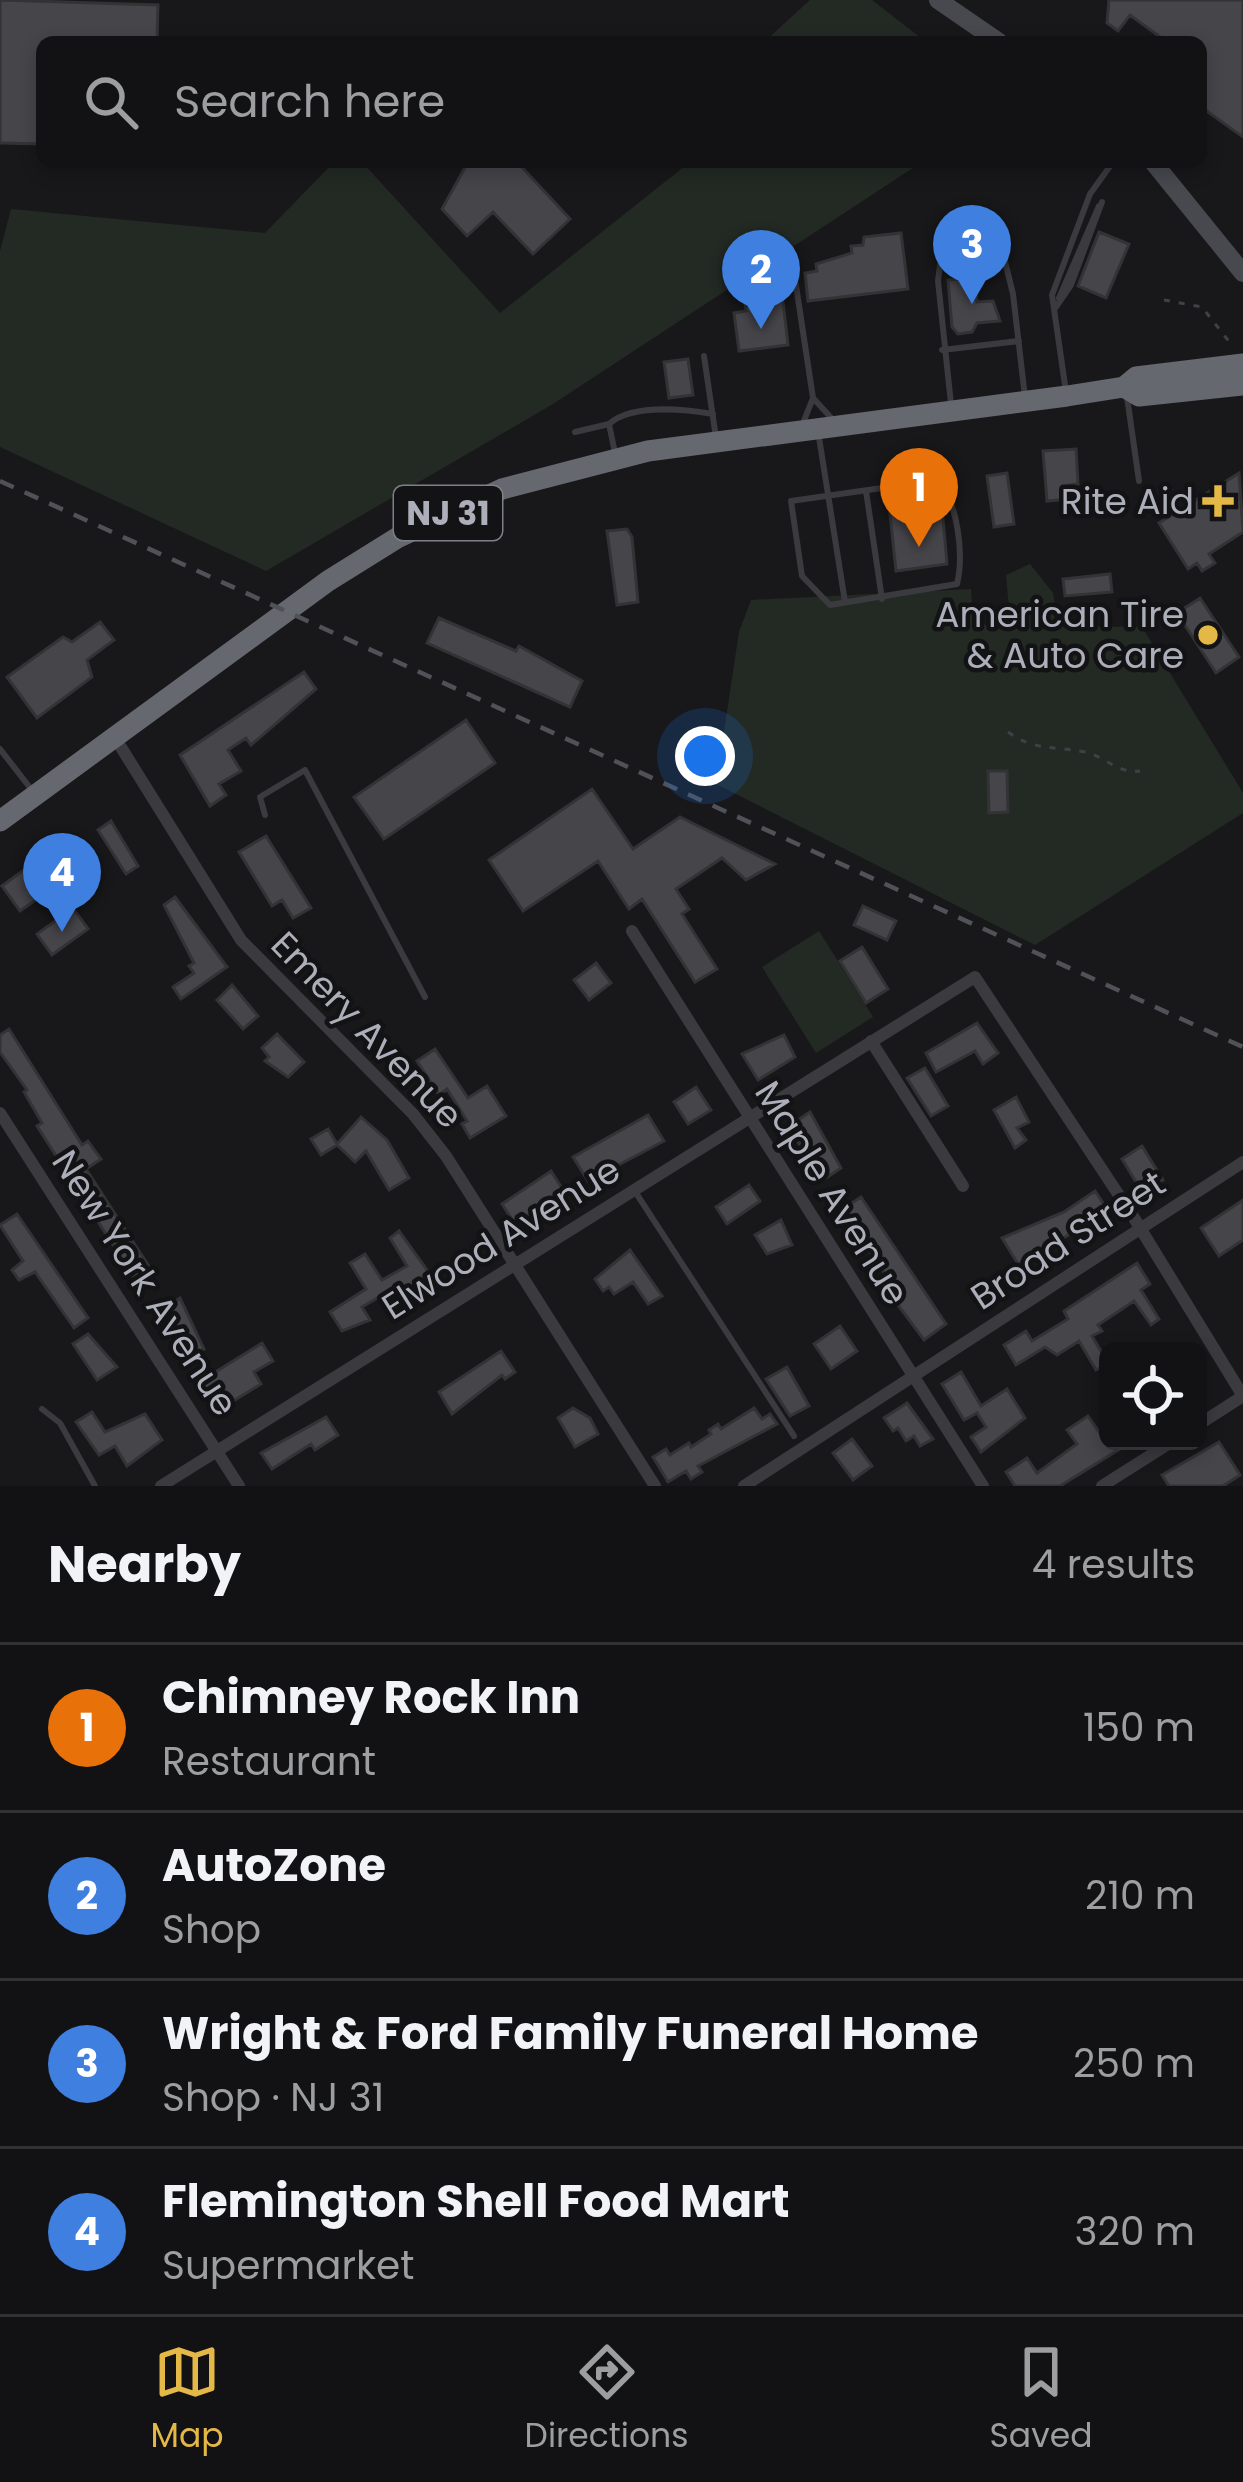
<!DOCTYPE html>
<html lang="en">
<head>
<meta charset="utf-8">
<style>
  :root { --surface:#121214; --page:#1f2022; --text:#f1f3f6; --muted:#9c9ea0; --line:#313234; --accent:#e4b847 }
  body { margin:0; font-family:Poppins,sans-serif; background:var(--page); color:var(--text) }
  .controls { position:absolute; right:36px; bottom:36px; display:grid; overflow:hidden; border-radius:18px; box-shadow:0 6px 18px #0003 }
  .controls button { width:108px; height:108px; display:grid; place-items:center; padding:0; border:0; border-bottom:3px solid var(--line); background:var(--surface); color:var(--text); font:60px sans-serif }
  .you { position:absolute; left:705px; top:756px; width:42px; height:42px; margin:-30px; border:9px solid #fff; border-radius:50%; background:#1a73e8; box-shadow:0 0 0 18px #1a73e833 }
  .badge { display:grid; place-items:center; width:78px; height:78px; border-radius:50%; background:var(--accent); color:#fff; font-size:39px; font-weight:700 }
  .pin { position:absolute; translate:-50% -99px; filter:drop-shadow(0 3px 6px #0008) }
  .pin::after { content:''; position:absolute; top:63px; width:42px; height:36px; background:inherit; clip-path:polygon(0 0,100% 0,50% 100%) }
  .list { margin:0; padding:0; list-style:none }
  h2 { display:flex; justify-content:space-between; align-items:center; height:156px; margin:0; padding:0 48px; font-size:51px }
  h2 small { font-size:39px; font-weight:400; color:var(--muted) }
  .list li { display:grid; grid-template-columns:78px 1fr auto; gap:36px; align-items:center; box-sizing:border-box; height:168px; padding:0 48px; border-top:3px solid var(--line) }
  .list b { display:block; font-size:45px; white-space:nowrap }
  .list p { margin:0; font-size:39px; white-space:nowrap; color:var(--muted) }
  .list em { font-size:39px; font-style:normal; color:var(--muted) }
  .icon { flex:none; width:66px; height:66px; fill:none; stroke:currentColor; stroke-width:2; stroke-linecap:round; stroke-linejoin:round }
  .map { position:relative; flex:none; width:1243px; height:1486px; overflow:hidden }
  .search { position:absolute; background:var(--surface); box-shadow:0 6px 18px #0003; left:36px; right:36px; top:36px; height:132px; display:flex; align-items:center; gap:30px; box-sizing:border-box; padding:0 42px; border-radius:18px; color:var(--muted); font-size:45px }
  .sheet { height:828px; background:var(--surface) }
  nav { display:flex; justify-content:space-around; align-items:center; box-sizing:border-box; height:168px; border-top:3px solid var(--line); background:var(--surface); font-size:33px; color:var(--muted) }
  nav a { display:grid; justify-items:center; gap:6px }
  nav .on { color:var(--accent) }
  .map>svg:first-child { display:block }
  .green { fill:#232a24 }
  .building { fill:#46454a; stroke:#333336; stroke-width:3 }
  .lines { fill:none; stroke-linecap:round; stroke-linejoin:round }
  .path { stroke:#404146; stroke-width:3; stroke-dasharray:6 9; stroke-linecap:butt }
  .lane { stroke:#3a3a3f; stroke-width:6 }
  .street { stroke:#3a3a3f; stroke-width:12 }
  .secondary { stroke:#48494f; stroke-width:18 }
  .highway { stroke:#666870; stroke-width:21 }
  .rail { stroke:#515258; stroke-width:4.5; stroke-dasharray:15 12; stroke-linecap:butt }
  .poi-dot { fill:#e4b847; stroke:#131315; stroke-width:4.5 }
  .labels { text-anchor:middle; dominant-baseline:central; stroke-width:9; stroke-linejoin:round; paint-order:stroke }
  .shield { fill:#131315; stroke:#7e8088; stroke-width:3 }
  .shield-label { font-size:33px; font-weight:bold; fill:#acafb9 }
  .poi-label { font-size:36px; fill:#acafb9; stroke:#131315; text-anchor:end }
  .street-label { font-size:36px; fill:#acafb9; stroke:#131315 }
</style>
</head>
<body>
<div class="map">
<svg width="1243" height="1486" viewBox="0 0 1243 1486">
  <rect width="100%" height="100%" fill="#18181a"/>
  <path class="green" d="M810,0h62l54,42h-162z
    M334,162h28l138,151 190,-151h232l-369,242 -287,167 -266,-124v-196l11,-42 254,24z
    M1030,564l23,29 6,33 83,1 101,166v20l-208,132 -319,-161 23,-152 12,-32 220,-11 1,16 13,20 25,-6 -4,-44z
    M819,931l54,86 -57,36 -54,-86z"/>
  <path class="building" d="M0,0l158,5 -1,37h-115v102l-42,-1z
    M1109,0h134v137l-42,-30v-65h-34l-37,-27 -12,16 -11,-8z
    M468,162h49l53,57 -37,35 -40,-42 -26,24 -25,-27z
    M1099,232l30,12 -23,54 -28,-12z
    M901,233l7,56 -100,12 -3,-28 12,-2 -1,-7 36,-11 -1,-7 12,-1 1,-8z
    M974,278l3,24 16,-1 7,20 -23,2 -5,9 -14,2 -6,-7 -4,-47z
    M782,293l6,52 -49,6 -5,-38 12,-2 -1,-7 13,-2 -1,-6z
    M688,359l5,36 -24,3 -5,-36z
    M1076,449l2,35 -9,1 1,14 -23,2 -4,-50z
    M1007,473l7,51 -20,3 -7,-51z
    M1239,473l4,59 -34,22 6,9 -13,8 -5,-8 -9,6 -29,-46z
    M937,499l5,8 5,57 -51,7 -7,-66z
    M627,529l5,8 6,65 -21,3 -10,-74z
    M1110,574l2,18 -47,4 -2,-17z
    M1200,598l39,59 -23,16 -39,-60z
    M439,618l77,33 3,-5 63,35 -12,26 -143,-64z
    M100,622l14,18 -27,20 5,17 -55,41 -30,-41 56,-40 9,5z
    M304,672l12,17 -65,56 -5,-7 -18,12 13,21 -22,13 7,11 -16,11 -30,-51z
    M466,720l29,43 -111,76 -30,-42z
    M988,771h19l1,41 -19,1z
    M592,789l41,60 47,-32 95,47 -29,16 -24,-22 -46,31 13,20 -7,5 35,55 -22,13 -53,-83 -13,10 -31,-48 -75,50 -34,-51z
    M111,821l27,45 -12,8 -28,-44z
    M266,836l45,72 -18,10 -11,-18 -10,6 -33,-54z
    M32,864l18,26 -30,21 -18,-25z
    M175,897l52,70 -46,32 -8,-12 21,-14 -5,-7 5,-3 -30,-58z
    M863,906l33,15 -9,19 -33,-15z
    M73,908l15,21 -36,26 -15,-21z
    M862,947l26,42 -22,14 -26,-42z
    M596,963l15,20 -22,17 -15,-20z
    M232,985l26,31 -15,13 -26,-29z
    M977,1023l21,30 -15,11 -8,-13 -39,21 -10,-19z
    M9,1029l73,116 6,-4 13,18 -15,10 64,99 -16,10 -97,-152 5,-3 -18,-31 3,-2 -27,-38v-17z
    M277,1034l27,28 -16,15 -23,-16 4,-4 -7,-9z
    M784,1035l11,22 -37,23 -16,-26z
    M435,1049l33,49 19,-12 19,30 -36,22 -8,-14 5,-3 -20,-32 -8,6 -22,-34z
    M925,1068l23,38 -17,10 -24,-38z
    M696,1087l15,23 -23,14 -14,-22z
    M1016,1097l13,25 -12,6 9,12 -11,8 -21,-38z
    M810,1112l31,56 -18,12 -35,-53z
    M648,1115l16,26 -76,40 -15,-24z
    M361,1117l26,23 22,38 -20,12 -23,-39 -11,11 -18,-17 -16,10 -10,-16 17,-10 9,15z
    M1142,1146l21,34 -21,12 -20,-33z
    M551,1171l14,22 -37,22 3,6 -13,8 -16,-25z
    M749,1185l11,16 -33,23 -11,-17z
    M1095,1191l14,21 -91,52 -16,-26 62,-26z
    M861,1197l85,127 -22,16 -35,-47 5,-3 -15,-26 -41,-52z
    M1243,1200v40l-24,16 -18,-28z
    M17,1214l71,104 -14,10 -39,-56 -16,8 -7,-10 11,-9 -23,-36z
    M781,1220l11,25 -25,9 -12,-19z
    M399,1231l36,50 -48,25 -6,-10 -19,11 8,13 -28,11 -12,-19 36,-23 -16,-26 15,-9 17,26 25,-14 -17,-28z
    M630,1250l32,46 -14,8 -15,-22 -19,12 -5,-7 -6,4 -8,-12z
    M1137,1263l13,21 -9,6 18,29 -8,6 -17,-24 -36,24 4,6 -10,5 16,27 -12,7 -17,-29 -22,14 -12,-8 -29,18 -12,-20 22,-14 6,10 36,-22 -4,-8z
    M180,1298l24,51 -19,10 -30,-44z
    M840,1326l17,25 -26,18 -17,-25z
    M88,1334l29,33 -20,13 -24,-36z
    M262,1343l11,18 -19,11 7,12 -42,26 -18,-29z
    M501,1351l14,21 -10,7 -3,-4 -50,39 -13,-22z
    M787,1367l22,39 -19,10 -24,-37z
    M961,1372l20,34 26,-17 18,29 -44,34 -10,-15 15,-10 -9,-14 -13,7 -22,-36z
    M907,1403l26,36 -13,7 -6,-10 -8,5 -8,-13 -5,3 -9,-13z
    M573,1408l17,10 8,16 -23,13 -17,-29z
    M754,1408l8,11 8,-5 7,10 -79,42 4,6 -11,7 -5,-8 -18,11 -15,-25 13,-8 4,6 19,-12 2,4 20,-13 -2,-4 9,-6 3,5z
    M92,1412l13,20 40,-18 17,26 -35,26 -12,-20 -16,9 -23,-33z
    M1088,1416l14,20 6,-5v10h25l-73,45h-45l-9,-14 21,-14 10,15 40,-29 -10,-14z
    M326,1417l12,18 -23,15 -4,-6 -39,25 -11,-16z
    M852,1439l20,27 -19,14 -20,-27z
    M1219,1442l21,33 -17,11h-54l-7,-11z"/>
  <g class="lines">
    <path class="path" d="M1164,300l38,7 29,37
      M1008,732c26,19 47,14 77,20 22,5 30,21 55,19"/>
    <path class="lane" d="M792,259l21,139 22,24
      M1059,298l40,-92
      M1056,307l15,-22 31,-83
      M942,350l77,-9
      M704,356l12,82
      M1066,392l-14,-97 38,-101 23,-32
      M1127,397l12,84
      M951,404l-13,-123 5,-39 52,-5h4l14,57 12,103
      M803,423l10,-25
      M609,424c23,-20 74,-15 104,-10
      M818,431l27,171
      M575,432l34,-8 6,29
      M938,480c20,23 26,75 19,104l-127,21 -28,-29 -11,-75z
      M866,491l16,108
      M0,749l31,40
      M265,815l-5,-18 45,-27 120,227
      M636,1193l158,243
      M42,1409l18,14 35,63"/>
    <path class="street" d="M114,736l127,204 172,174 33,42 209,330
      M632,931l351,555
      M871,1041l92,145
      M0,1113l239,373
      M161,1486l814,-509 159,241 109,178 -45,29
      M744,1486l499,-324
      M1102,1486l71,-45"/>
    <path class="secondary" d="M938,0l61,42
      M1153,162l90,111"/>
    <path class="highway" d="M1124,387l15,9 104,-11
      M0,821l328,-240 69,-43 105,-49 146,-38 419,-55 57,-9 12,-10 107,-13"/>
    <path class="rail" d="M0,481l1243,566"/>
  </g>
  <g class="poi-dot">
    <path d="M1212 483h12v12h12v12h-12v12h-12v-12h-12v-12h12z"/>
    <circle cx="1208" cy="635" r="12"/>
  </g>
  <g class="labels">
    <rect class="shield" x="394" y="486" width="108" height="54" rx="9"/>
    <g class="shield-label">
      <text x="448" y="513">NJ 31</text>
    </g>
    <g class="poi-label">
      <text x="1194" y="501">Rite Aid</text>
      <text x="1184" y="614">American Tire<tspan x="1184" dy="41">&amp; Auto Care</tspan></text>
    </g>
    <g class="street-label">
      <text transform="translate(367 1030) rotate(46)">Emery Avenue</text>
      <text transform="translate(832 1193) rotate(58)">Maple Avenue</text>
      <text transform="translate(501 1238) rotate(-32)">Elwood Avenue</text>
      <text transform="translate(1068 1240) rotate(-33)">Broad Street</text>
      <text transform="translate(145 1283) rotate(57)">New York Avenue</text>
    </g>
  </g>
</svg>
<div class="controls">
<button><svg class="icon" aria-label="locate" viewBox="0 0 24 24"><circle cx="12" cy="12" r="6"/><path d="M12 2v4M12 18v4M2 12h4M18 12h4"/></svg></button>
</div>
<div class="you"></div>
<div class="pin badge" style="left:919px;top:547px;background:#e8710a">1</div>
<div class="pin badge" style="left:761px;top:329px;background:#3f7fe0">2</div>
<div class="pin badge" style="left:972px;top:304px;background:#3f7fe0">3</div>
<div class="pin badge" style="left:62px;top:932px;background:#3f7fe0">4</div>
<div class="search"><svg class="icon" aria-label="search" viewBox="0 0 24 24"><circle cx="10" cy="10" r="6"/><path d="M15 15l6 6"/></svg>Search here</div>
</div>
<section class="sheet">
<h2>Nearby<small>4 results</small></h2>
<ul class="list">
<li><span class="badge" style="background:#e8710a">1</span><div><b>Chimney Rock Inn</b><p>Restaurant</p></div><em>150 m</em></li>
<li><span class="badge" style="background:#3f7fe0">2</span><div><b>AutoZone</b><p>Shop</p></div><em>210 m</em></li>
<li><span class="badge" style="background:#3f7fe0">3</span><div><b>Wright &amp; Ford Family Funeral Home</b><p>Shop · NJ 31</p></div><em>250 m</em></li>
<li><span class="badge" style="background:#3f7fe0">4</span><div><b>Flemington Shell Food Mart</b><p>Supermarket</p></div><em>320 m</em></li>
</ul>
</section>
<nav>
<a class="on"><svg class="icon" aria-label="map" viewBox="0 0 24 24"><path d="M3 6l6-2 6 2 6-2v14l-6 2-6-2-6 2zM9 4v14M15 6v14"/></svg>Map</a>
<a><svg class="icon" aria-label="directions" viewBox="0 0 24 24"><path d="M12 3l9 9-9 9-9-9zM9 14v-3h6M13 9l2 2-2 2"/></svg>Directions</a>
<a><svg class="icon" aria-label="saved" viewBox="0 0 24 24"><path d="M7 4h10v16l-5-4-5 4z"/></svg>Saved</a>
</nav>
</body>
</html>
